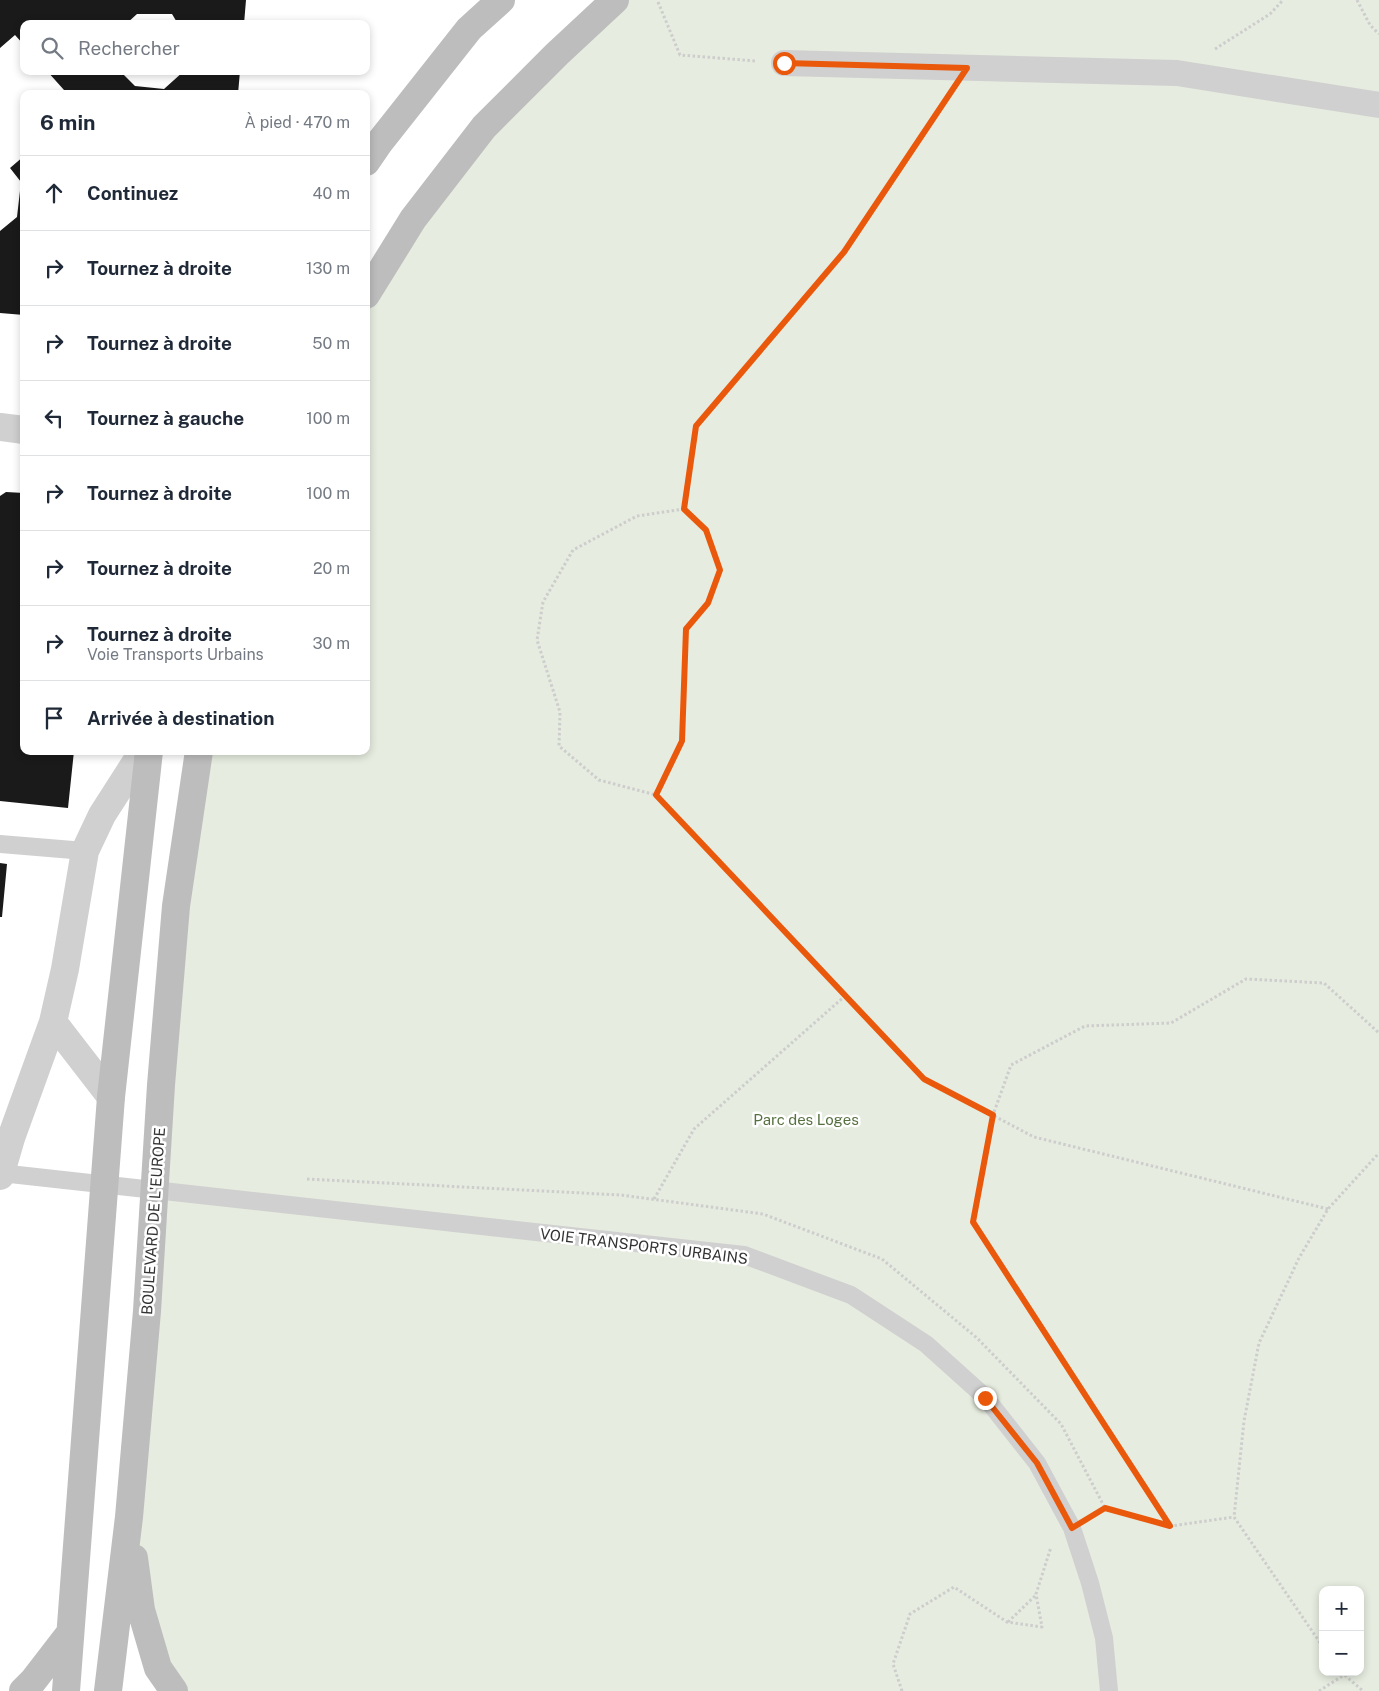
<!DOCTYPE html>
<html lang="fr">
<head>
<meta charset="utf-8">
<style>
  :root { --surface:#fff; --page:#f2f2f3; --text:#1f2937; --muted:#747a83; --line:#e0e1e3 }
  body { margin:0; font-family:"Public Sans",sans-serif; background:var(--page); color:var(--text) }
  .controls { position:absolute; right:15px; bottom:15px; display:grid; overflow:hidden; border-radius:10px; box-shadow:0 2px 8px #0003 }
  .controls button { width:45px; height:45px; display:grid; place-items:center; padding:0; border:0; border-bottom:1px solid var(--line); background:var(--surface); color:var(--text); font:25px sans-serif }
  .stop { position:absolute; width:15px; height:15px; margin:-11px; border:4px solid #ea580c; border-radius:50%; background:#fff }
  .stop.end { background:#ea580c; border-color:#fff; box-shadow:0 1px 5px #0008 }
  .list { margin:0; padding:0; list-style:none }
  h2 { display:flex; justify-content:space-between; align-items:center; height:65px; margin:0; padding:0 20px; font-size:21px }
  h2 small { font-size:16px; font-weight:400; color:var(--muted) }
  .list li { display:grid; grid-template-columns:32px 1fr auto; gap:15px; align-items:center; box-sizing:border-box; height:75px; padding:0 20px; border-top:1px solid var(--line) }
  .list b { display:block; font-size:19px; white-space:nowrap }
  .list p { margin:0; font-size:16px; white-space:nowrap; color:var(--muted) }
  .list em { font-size:16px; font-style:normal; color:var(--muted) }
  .icon { flex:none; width:28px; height:28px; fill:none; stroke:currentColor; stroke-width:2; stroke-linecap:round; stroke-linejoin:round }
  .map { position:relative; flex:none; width:1379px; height:1691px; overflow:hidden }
  .search { position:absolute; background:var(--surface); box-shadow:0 2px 8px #0003; left:20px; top:20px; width:350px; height:55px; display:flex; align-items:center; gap:12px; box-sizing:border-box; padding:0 18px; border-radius:10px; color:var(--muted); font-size:19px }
  .panel { position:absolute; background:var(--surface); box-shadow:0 2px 8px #0003; left:20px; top:90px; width:350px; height:665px; border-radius:10px }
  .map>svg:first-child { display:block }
  .green { fill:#e6ecdf; fill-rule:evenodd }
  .building { fill:#1a1a1a }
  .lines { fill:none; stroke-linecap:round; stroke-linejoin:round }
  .path { stroke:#cdcdcd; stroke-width:3; stroke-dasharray:2.5 2.5; stroke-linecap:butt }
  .service { stroke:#d0d0d0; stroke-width:18 }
  .pedestrian { stroke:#d0d0d0; stroke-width:26 }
  .minor { stroke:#d0d0d0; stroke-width:28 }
  .secondary { stroke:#bdbdbd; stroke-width:28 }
  .route { stroke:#ea580c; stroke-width:6 }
  .labels { text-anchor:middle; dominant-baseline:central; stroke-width:5; stroke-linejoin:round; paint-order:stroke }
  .park-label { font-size:15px; fill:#56703f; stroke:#fff }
  .street-label { font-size:15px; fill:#333; stroke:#fff }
</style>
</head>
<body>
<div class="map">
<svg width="1379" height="1691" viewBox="0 0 1379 1691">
  <rect width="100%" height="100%" fill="#fff"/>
  <path class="green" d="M615,0h764v1691h-1205l-45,-174 70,-766h167v-456l47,-76zM1323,1590h37v82h-37z"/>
  <path class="building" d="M0,0h246l-2,24h-66l-6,-10h-35l-11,10h-102v21l-9,-10 -15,13z
    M47,71h73l15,15 29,3 20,-18h56l-2,23h-145l-1,-2 -28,-2z
    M24,156v159l-24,-2v-82l17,-14 4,-35 -11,-14z
    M6,492l18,1v258h50l-6,57 -68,-7v-305z
    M0,863l7,1 -5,53h-2z"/>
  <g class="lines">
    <path class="path" d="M1357,0l13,25 9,9
      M658,2l22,53 76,6
      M1215,49l55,-35 13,-14
      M684,509l-47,7 -64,34 -30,52 -6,38 23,72 -1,34 40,34 57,15 26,-54 4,-112 21,-26 13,-33 -14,-40 -22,-21 12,-83 149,-173 102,-156
      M656,795l268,284 110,58 294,72
      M307,1179l314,16 142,19 119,45 95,79 84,86 44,84
      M654,1199l40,-70 151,-133
      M1094,1515l11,-7 66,18 63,-9
      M1171,1526l-198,-304 20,-107 18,-50 74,-39 86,-3 75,-44 78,4 55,50
      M1008,1622l28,-27
      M1323,1647l-89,-130 10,-96 15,-78 40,-85 29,-49 51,-56
      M1341,1672l22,19
      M902,1691l-9,-27 17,-50 44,-27 53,35 35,5 -6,-33 15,-47
      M1319,1691l25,-16"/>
    <path class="service" d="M0,844l85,7
      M0,1173l744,82 107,40 75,49 59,53 52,66 35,65 18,55 14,55 5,53"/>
    <path class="pedestrian" d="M784,63l393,10 202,32"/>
    <path class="minor" d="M0,427l24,3
      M53,1022l58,75
      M0,1176l11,-38 42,-116 12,-53 20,-118 17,-36 41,-64"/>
    <path class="secondary" d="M366,162l13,-19 90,-114 32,-29
      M366,295l47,-76 71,-92 73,-73 58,-54
      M134,1558l7,52 17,58 16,23
      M23,1691l10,-10 37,-48
      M66,1691l45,-594 38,-346
      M108,1691l21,-174 18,-206 14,-226 15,-179 23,-155"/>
  </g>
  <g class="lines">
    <path class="route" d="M784,63l183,5 -123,184 -148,174 -12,83 22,21 14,40 -12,33 -22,26 -4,112 -26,54 268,284 69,36 -20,107 197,304 -65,-18 -33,20 -35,-65 -52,-65"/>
  </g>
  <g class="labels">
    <g class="park-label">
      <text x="806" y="1119">Parc des Loges</text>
    </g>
    <g class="street-label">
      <text transform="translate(153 1221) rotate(-86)">BOULEVARD DE L'EUROPE</text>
      <text transform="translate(644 1246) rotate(7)">VOIE TRANSPORTS URBAINS</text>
    </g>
  </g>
</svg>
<div class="controls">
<button>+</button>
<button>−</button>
</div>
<div class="stop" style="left:784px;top:63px"></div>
<div class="stop end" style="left:985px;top:1398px"></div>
<div class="search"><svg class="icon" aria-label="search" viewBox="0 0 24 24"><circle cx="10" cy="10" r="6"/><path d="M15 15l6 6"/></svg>Rechercher</div>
<section class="panel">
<h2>6 min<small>À pied · 470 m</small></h2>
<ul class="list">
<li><svg class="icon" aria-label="ahead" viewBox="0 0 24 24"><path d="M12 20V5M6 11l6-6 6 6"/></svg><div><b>Continuez</b></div><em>40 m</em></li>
<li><svg class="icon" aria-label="right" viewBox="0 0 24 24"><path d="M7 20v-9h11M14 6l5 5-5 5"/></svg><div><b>Tournez à droite</b></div><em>130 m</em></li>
<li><svg class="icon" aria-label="right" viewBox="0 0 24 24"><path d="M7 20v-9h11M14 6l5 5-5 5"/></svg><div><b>Tournez à droite</b></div><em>50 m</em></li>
<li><svg class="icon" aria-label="left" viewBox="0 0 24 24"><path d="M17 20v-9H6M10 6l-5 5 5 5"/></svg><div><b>Tournez à gauche</b></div><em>100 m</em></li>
<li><svg class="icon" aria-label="right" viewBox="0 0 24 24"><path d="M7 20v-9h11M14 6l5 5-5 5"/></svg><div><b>Tournez à droite</b></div><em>100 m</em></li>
<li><svg class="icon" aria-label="right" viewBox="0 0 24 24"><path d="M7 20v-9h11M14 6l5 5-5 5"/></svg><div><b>Tournez à droite</b></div><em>20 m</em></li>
<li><svg class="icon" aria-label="right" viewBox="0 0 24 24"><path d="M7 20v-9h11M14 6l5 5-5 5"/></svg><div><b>Tournez à droite</b><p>Voie Transports Urbains</p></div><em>30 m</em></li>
<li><svg class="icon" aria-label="arrive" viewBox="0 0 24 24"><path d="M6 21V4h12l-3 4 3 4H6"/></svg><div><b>Arrivée à destination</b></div></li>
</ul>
</section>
</div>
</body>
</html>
